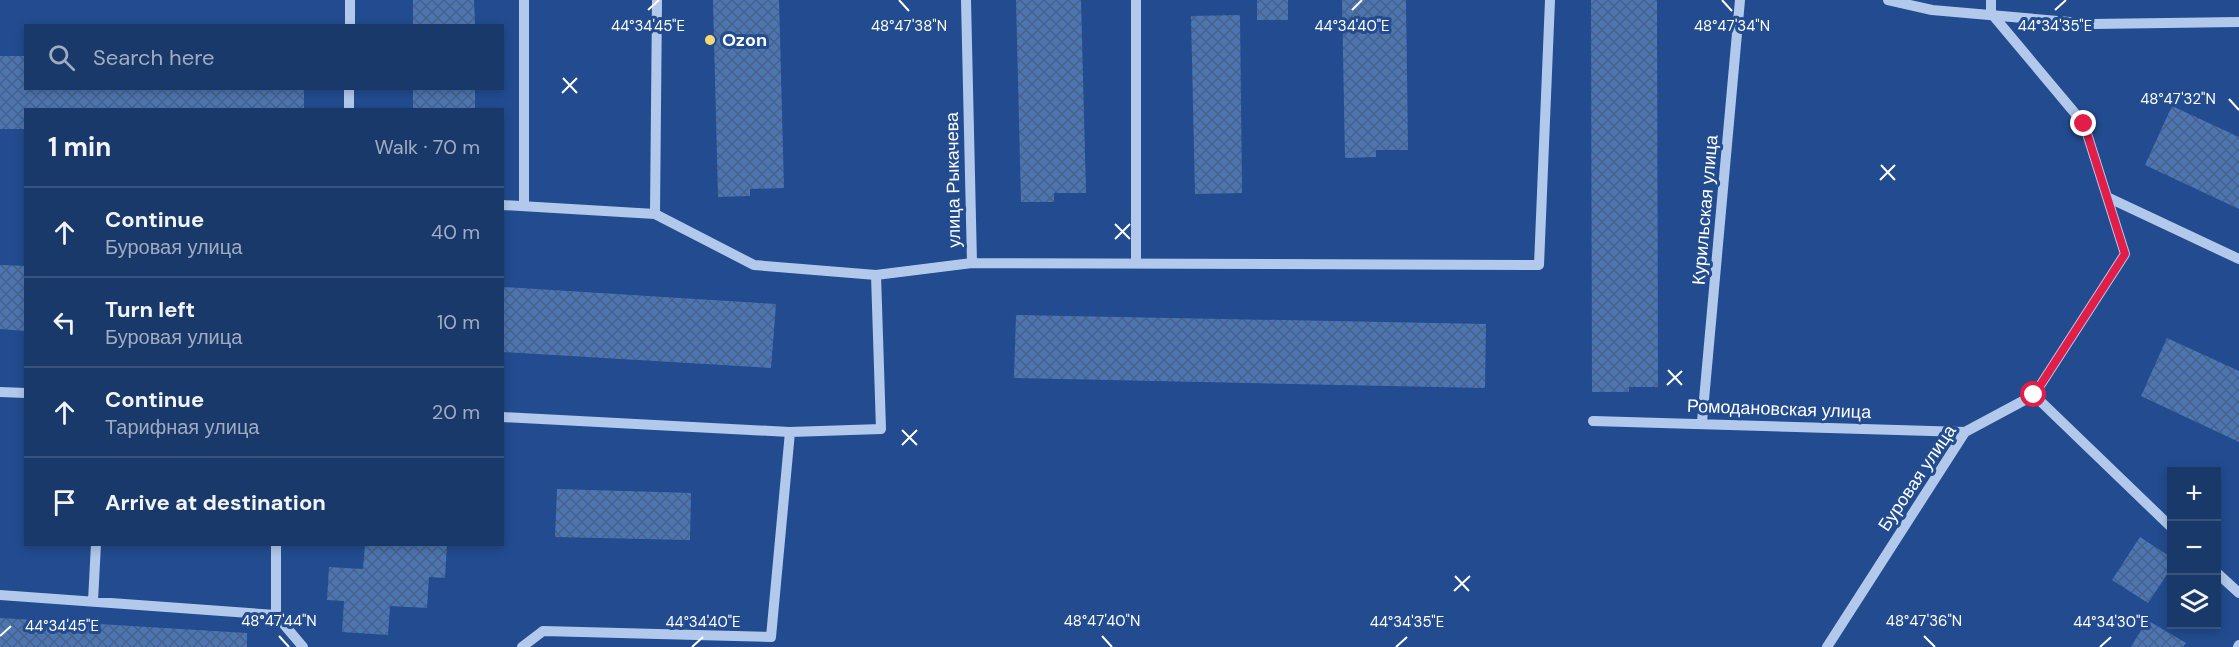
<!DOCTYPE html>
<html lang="en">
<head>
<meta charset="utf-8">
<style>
  :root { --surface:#1a396b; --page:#234071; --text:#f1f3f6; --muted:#9facc1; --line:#38537e }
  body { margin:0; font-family:"DM Sans",sans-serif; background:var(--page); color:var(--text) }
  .controls { position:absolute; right:18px; bottom:18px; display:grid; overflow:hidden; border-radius:0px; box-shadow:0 3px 9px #0003 }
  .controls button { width:54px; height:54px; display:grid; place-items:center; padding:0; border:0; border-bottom:2px solid var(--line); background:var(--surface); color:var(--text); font:30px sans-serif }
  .stop { position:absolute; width:18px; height:18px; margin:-14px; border:4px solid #e11d48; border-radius:50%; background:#fff }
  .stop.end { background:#e11d48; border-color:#fff; box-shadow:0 2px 6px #0008 }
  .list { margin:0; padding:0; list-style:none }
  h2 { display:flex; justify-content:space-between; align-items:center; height:78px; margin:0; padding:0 24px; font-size:26px }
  h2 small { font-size:20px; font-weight:400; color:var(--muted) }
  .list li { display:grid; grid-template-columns:39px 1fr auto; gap:18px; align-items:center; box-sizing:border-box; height:90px; padding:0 24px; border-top:2px solid var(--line) }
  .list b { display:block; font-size:22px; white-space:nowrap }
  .list p { margin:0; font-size:20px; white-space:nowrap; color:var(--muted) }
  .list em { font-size:20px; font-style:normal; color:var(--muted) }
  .icon { flex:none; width:33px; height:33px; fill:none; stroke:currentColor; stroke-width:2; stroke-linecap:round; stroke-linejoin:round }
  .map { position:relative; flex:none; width:2239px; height:647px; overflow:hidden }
  .search { position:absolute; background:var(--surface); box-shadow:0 3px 9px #0003; left:24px; top:24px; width:480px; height:66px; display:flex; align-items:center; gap:15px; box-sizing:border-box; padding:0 21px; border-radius:0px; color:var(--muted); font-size:22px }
  .panel { position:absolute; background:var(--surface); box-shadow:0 3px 9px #0003; left:24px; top:108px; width:480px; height:438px; border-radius:0px }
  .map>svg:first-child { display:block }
  .building { fill:url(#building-cross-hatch) }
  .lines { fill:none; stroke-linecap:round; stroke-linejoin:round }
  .minor { stroke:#b2c9ec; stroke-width:10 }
  .route { stroke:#e11d48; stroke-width:8 }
  .ticks { fill:none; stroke:#fff; stroke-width:2 }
  .poi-dot { fill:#f8d873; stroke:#224c8f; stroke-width:2 }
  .labels { text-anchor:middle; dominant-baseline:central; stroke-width:6; stroke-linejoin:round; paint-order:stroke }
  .poi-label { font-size:18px; font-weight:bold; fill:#fff; stroke:#224c8f; text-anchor:start }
  .street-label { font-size:18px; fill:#fff; stroke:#224c8f }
  .ticks-label { font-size:15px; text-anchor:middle; fill:#fff; stroke:#224c8f; stroke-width:6; stroke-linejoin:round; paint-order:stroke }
</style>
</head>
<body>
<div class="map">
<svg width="2239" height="647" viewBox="0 0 2239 647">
  <defs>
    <pattern id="building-cross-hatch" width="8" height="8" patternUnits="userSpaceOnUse" patternTransform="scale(1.5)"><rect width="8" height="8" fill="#4b76b6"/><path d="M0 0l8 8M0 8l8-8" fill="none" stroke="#4c6181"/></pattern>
  </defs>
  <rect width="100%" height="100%" fill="#224c8f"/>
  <path class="building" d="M413,0h61l1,26h-62z
    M713,0h66l5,188 -34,1v7l-32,1z
    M1016,0h65l5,193h-32v9h-33z
    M1257,0h31v20h-31z
    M1342,0h64l2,150h-32v7l-31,1z
    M1591,0h66l1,387h-29v5h-37z
    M1240,15l2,178 -47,1 -4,-178z
    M0,56h26v32h278v22h-278v19h-26z
    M413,88h62v22h-62z
    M2172,106l67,31v72l-94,-44z
    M0,265l26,1v65l-26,-2z
    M502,287l274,17 -5,64 -269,-16z
    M1016,315l470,9 -1,64 -471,-10z
    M2167,338l72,33v71l-98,-46z
    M557,489l134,4 -1,47 -135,-3z
    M2140,537l32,21v9l-24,36 -36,-23z
    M365,544h82l-2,34 -16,-1 -2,31 -37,-2 -2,29 -46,-3 2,-31 -17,-1 2,-33 34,2z
    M0,618l247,15v14h-247z
    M2147,620l39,23 -3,4h-52z"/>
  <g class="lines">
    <path class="minor" d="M1136,0v263
      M1888,0l44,10 161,14 146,-2
      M350,26v-26
      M349,110v-22
      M2107,197l132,62
      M502,205l153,9 99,51 122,10 5,154 -91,3 -288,-15
      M524,206v-206
      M655,214l2,-214
      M972,263l567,2 11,-265
      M876,275l96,-12 -6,-263
      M0,392l26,1
      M2034,395l138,133
      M1593,421l372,11
      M1702,422l38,-422
      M2216,572l23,21
      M0,595l276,20 27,32
      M93,601l3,-57
      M276,615v-71
      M522,647l21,-16 228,6 19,-205
      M1827,647l138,-215 69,-37 91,-141 -41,-130 -93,-111v-13
      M2238,647l1,-2"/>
  </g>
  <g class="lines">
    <path class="route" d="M2034,395l91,-141 -41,-130"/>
  </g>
  <path class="ticks" d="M899,0l10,11M1722,0l10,11M648,10l11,-10M1352,10l10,-10M2055,10l11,-10M563,78l14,15M562,93l15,-15M2229,99l10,11M1881,165l14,15M1880,180l15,-15M1115,224l15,15M1115,239l15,-15M1668,370l14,15M1667,385l15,-14M902,430l15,15M902,445l15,-15M1455,576l14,15M1454,591l16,-15M0,636l11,-10M279,636l10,11M1102,636l10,11M1924,636l11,11M692,647l11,-10M1396,647l11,-10M2100,647l11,-10"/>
  <circle class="poi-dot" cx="710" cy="40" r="6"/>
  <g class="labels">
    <g class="poi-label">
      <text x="722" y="40">Ozon</text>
    </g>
    <g class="street-label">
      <text transform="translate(953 180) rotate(-91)">улица Рыкачева</text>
      <text transform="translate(1705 210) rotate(-85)">Курильская улица</text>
      <text transform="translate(1779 409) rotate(2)">Ромодановская улица</text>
      <text transform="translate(1917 478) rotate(-56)">Буровая улица</text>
    </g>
  </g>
  <g class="ticks-label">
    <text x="648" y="31">44°34'45"E</text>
    <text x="1352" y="31">44°34'40"E</text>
    <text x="2055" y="31">44°34'35"E</text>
    <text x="909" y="31">48°47'38"N</text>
    <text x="1732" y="31">48°47'34"N</text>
    <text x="2178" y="104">48°47'32"N</text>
    <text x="279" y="626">48°47'44"N</text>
    <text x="1102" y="626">48°47'40"N</text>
    <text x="1924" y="626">48°47'36"N</text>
    <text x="703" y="627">44°34'40"E</text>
    <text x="1407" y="627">44°34'35"E</text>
    <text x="2111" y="627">44°34'30"E</text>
    <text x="62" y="631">44°34'45"E</text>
  </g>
</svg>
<div class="controls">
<button>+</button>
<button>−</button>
<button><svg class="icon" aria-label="layers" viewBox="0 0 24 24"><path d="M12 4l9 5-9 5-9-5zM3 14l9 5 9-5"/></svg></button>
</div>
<div class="stop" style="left:2034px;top:395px"></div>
<div class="stop end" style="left:2084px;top:124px"></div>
<div class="search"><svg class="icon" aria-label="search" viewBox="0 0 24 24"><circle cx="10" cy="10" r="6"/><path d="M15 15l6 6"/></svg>Search here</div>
<section class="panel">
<h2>1 min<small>Walk · 70 m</small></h2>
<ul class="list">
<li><svg class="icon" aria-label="ahead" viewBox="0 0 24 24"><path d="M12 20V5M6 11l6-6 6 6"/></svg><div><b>Continue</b><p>Буровая улица</p></div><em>40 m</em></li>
<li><svg class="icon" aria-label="left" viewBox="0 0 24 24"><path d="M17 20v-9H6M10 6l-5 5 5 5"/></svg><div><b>Turn left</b><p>Буровая улица</p></div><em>10 m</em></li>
<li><svg class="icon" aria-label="ahead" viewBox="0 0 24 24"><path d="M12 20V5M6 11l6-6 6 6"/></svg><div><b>Continue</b><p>Тарифная улица</p></div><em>20 m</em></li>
<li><svg class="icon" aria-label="arrive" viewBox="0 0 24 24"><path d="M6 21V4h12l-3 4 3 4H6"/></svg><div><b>Arrive at destination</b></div></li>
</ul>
</section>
</div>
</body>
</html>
